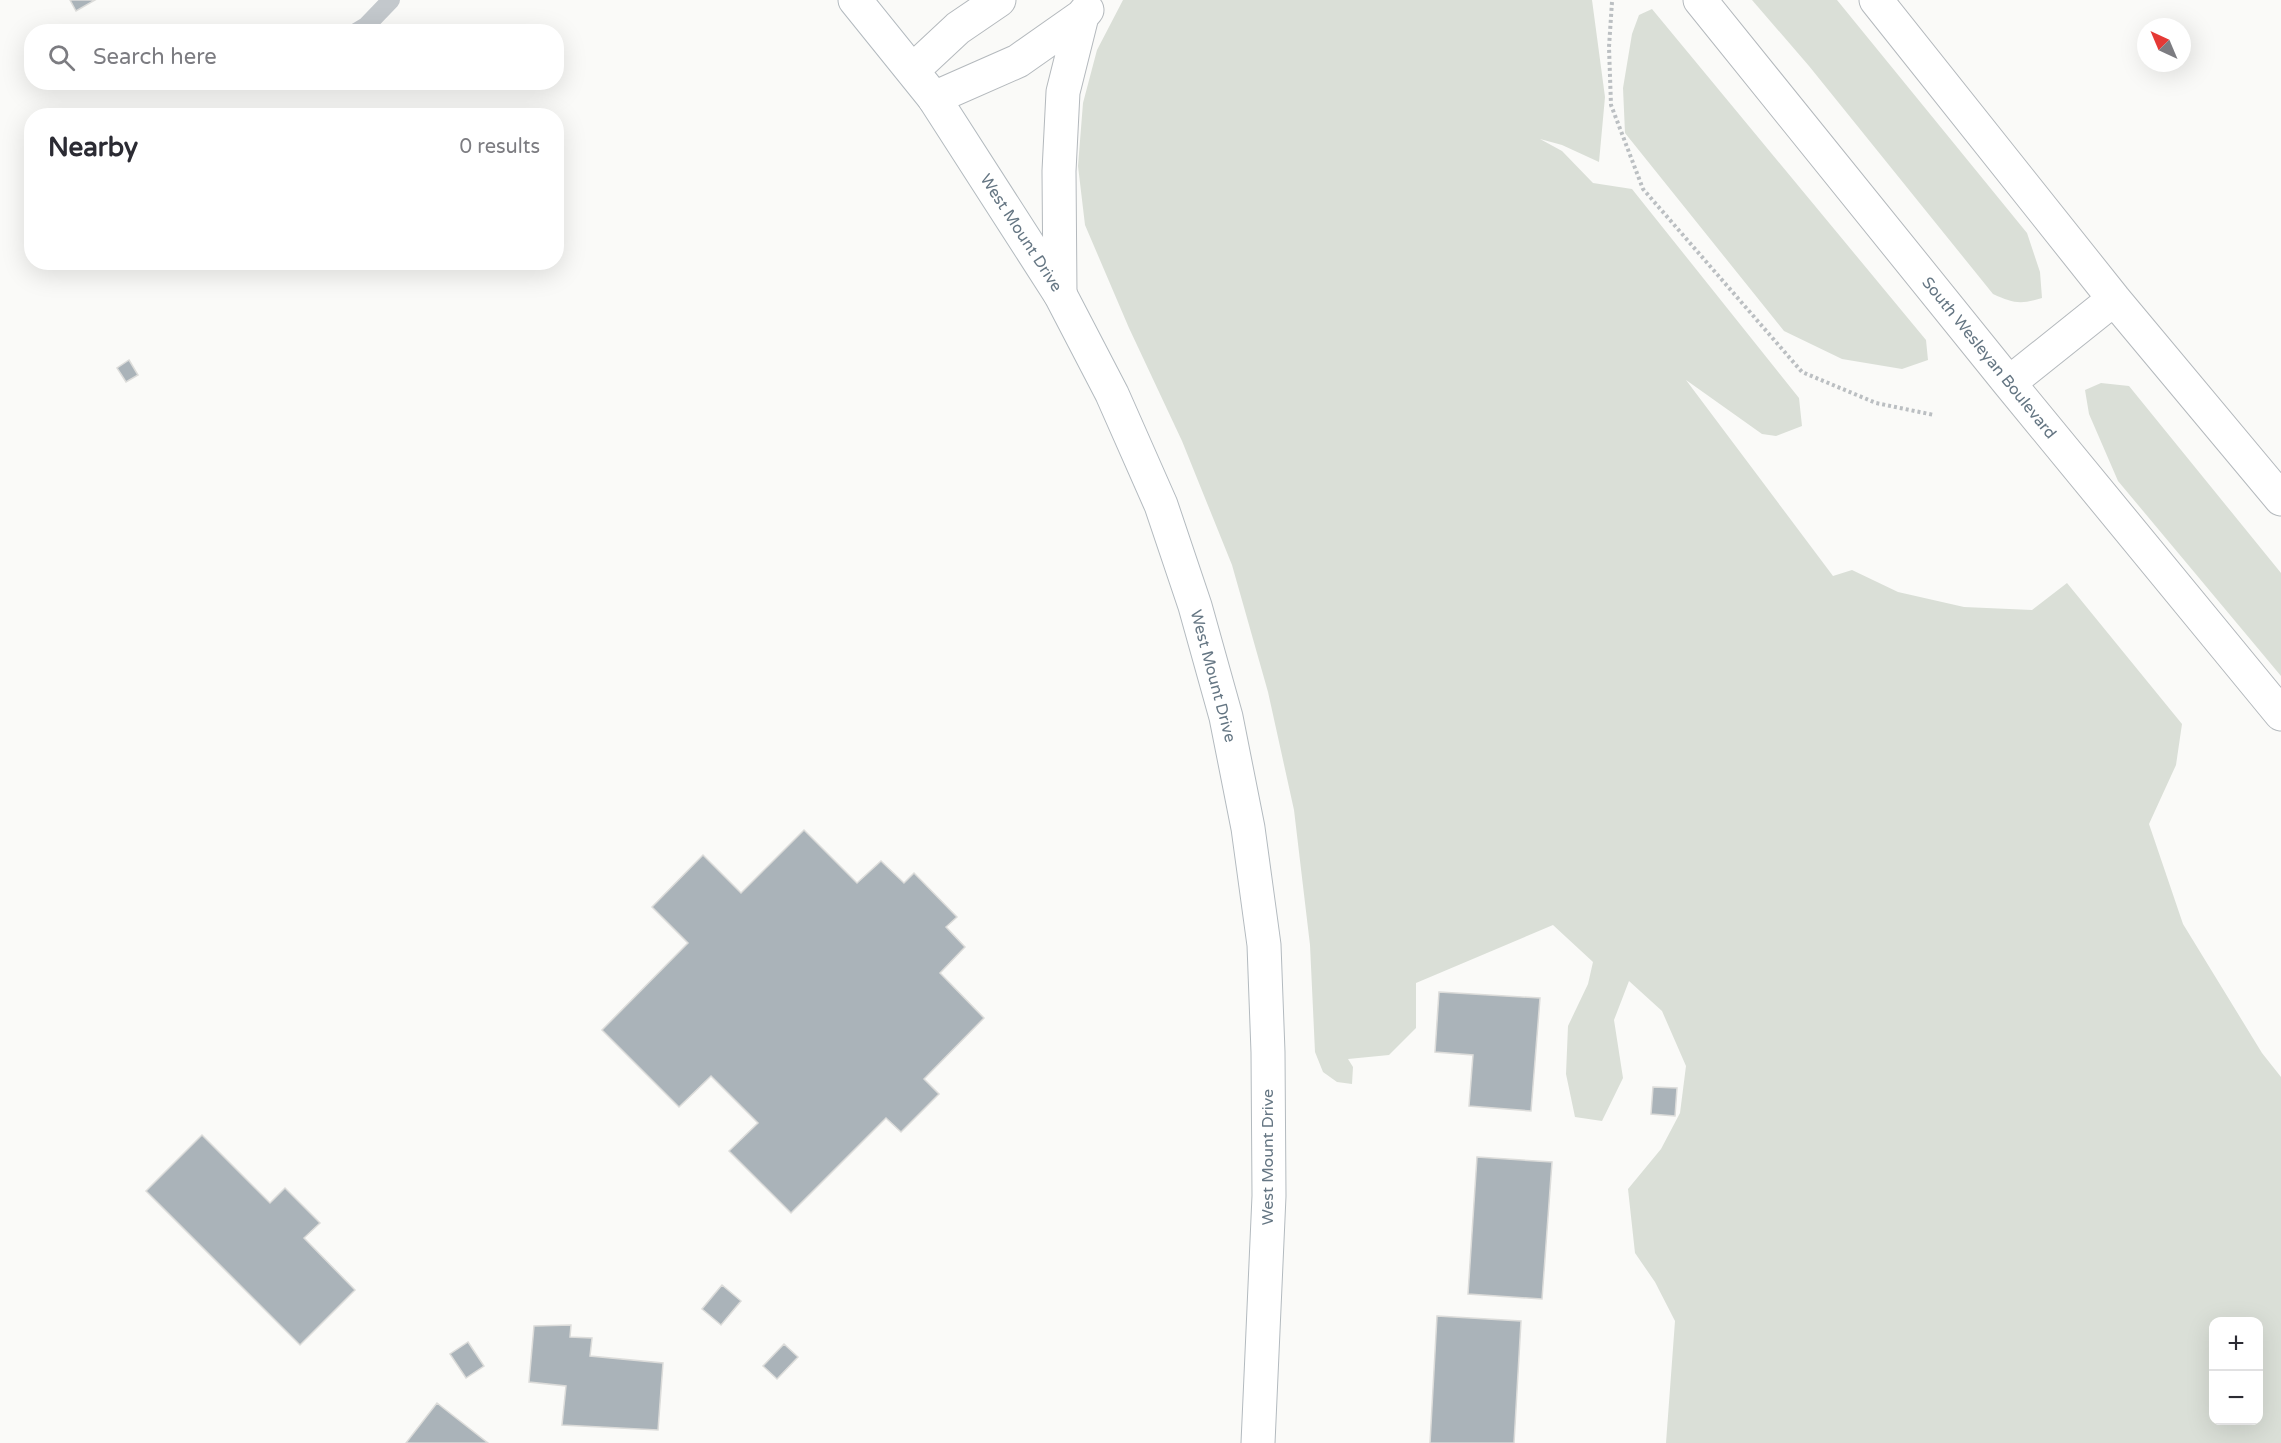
<!DOCTYPE html>
<html lang="en">
<head>
<meta charset="utf-8">
<style>
  :root { --surface:#fff; --page:#f7f7f7; --text:#2b2b33; --muted:#7c7c81; --line:#e1e1e2 }
  body { margin:0; font-family:"Varela Round",sans-serif; background:var(--page); color:var(--text) }
  .controls { position:absolute; right:18px; bottom:18px; display:grid; overflow:hidden; border-radius:12px; box-shadow:0 6px 24px #0002 }
  .controls button { width:54px; height:54px; display:grid; place-items:center; padding:0; border:0; border-bottom:2px solid var(--line); background:var(--surface); color:var(--text); font:30px sans-serif }
  .compass { position:absolute; left:2137px; top:18px; width:54px; height:54px; border-radius:50%; background:var(--surface); box-shadow:0 6px 24px #0002; rotate:316deg }
  .list { margin:0; padding:0; list-style:none }
  h2 { display:flex; justify-content:space-between; align-items:center; height:78px; margin:0; padding:0 24px; font-size:26px }
  h2 small { font-size:20px; font-weight:400; color:var(--muted) }
  .icon { flex:none; width:33px; height:33px; fill:none; stroke:currentColor; stroke-width:2; stroke-linecap:round; stroke-linejoin:round }
  .map { position:relative; flex:none; width:2281px; height:1443px; overflow:hidden }
  .search { position:absolute; background:var(--surface); box-shadow:0 6px 24px #0002; left:24px; top:24px; width:540px; height:66px; display:flex; align-items:center; gap:15px; box-sizing:border-box; padding:0 21px; border-radius:24px; color:var(--muted); font-size:22px }
  .panel { position:absolute; background:var(--surface); box-shadow:0 6px 24px #0002; left:24px; top:108px; width:540px; height:162px; border-radius:24px }
  .map>svg:first-child { display:block }
  .green { fill:#dadfd7; fill-rule:evenodd }
  .building { fill:#aab3b9; stroke:#dcdcda; stroke-width:1.5 }
  .lines { fill:none; stroke-linecap:round; stroke-linejoin:round }
  .secondary-casing { stroke:#b3babf; stroke-width:35 }
  .highway-casing { stroke:#b4b9bd; stroke-width:35 }
  .path { stroke:#bbbfc2; stroke-width:4; stroke-dasharray:3 3; stroke-linecap:butt }
  .lane { stroke:#c3c8cc; stroke-width:18 }
  .secondary { stroke:#fff; stroke-width:33 }
  .highway { stroke:#fff; stroke-width:33 }
  .labels { text-anchor:middle; dominant-baseline:central; stroke-width:6; stroke-linejoin:round; paint-order:stroke }
  .street-label { font-size:16px; fill:#657683; stroke:#fff }
</style>
</head>
<body>
<div class="map">
<svg width="2281" height="1443" viewBox="0 0 2281 1443">
  <rect width="100%" height="100%" fill="#fafaf8"/>
  <path class="green" d="M1123,0h469l13,97 -6,65 -37,-17 -22,-6 22,12 31,32 39,6 167,209 3,28 -26,10 -14,-2 -76,-54 147,196 19,-6 46,22 66,15 68,3 35,-27 115,141 -6,41 -27,59 34,100 79,129 19,24v366h-615l9,-122 -20,-39 -20,-29 -7,-64 33,-40 19,-36 6,-47 -24,-55 -33,-30 -15,39 9,58 -21,43 -27,-4 -9,-43 2,-48 20,-42 5,-22 -40,-37 -137,58v45l-27,27 -41,4 5,8 -1,17 -15,-2 -14,-10 -8,-20 -5,-107 -16,-135 -26,-118 -36,-127 -50,-124 -53,-113 -44,-103 -7,-59 5,-63 14,-53zM2214,1322h44v98h-44z
    M1752,0h85l190,233 13,39 2,26c-22,7 -29,5 -49,-4l-184,-228z
    M1652,9l274,331 2,20 -26,9 -60,-10 -58,-28 -159,-198 -2,-45 9,-54 7,-19z
    M2101,383l28,3 152,187v103l-163,-195 -29,-67 -4,-24z"/>
  <path class="building" d="M70,0h25l-19,11z
    M129,360l9,15 -12,7 -9,-14z
    M804,830l53,53 24,-22 23,22 10,-10 43,44 -11,10 19,20 -25,26 44,45 -60,61 15,15 -38,38 -15,-14 -95,95 -62,-62 29,-28 -47,-47 -32,31 -77,-77 86,-87 -36,-36 51,-52 38,38z
    M1439,992l101,6 -9,113 -62,-5 4,-51 -38,-3z
    M1653,1087l24,1 -2,28 -24,-2z
    M202,1135l68,68 15,-15 35,35 -16,15 51,52 -55,55 -154,-154z
    M1477,1157l75,5 -10,137 -74,-5z
    M722,1285l19,16 -20,24 -19,-16z
    M1437,1316l84,5 -7,122h-84z
    M571,1325l-1,12 22,1 -2,18 73,7 -5,67 -96,-5 4,-39 -37,-4 5,-56z
    M468,1342l16,24 -18,12 -16,-24z
    M784,1344l14,13 -21,22 -14,-13z
    M437,1403l51,40h-82z"/>
  <g class="lines">
    <g class="secondary-casing">
      <path id="secondary" d="M855,0l79,98 126,196 52,100 49,111 34,101 31,111 22,111 16,117 4,107 1,144 -11,247"/>
    </g>
    <g class="highway-casing">
      <path id="highway" d="M1700,0l309,383 272,331
        M1876,0l238,299 167,200
        M913,70l45,-42 41,-28
        M934,98l84,-37 64,-45 5,-6
        M1060,294l-1,-123 4,-79 19,-76
        M2009,383l105,-84"/>
    </g>
    <path class="path" d="M1612,2l-3,45 2,58 32,84 159,183 74,31 58,12"/>
    <path class="lane" d="M356,32l10,-6 25,-26"/>
    <use href="#secondary" class="secondary"/>
    <use href="#highway" class="highway"/>
  </g>
  <g class="labels">
    <g class="street-label">
      <text transform="translate(1021 233) rotate(57)">West Mount Drive</text>
      <text transform="translate(1989 358) rotate(51)">South Wesleyan Boulevard</text>
      <text transform="translate(1213 676) rotate(75)">West Mount Drive</text>
      <text transform="translate(1268 1157) rotate(-90)">West Mount Drive</text>
    </g>
  </g>
</svg>
<div class="controls">
<button>+</button>
<button>−</button>
</div>
<svg class="compass" viewBox="-18 -18 36 36"><path d="M0-13l5 13h-10z" fill="#e53935"/><path d="M0 13l5-13h-10z" fill="#7c7c81"/></svg>
<div class="search"><svg class="icon" aria-label="search" viewBox="0 0 24 24"><circle cx="10" cy="10" r="6"/><path d="M15 15l6 6"/></svg>Search here</div>
<section class="panel">
<h2>Nearby<small>0 results</small></h2>
<ul class="list">
</ul>
</section>
</div>
</body>
</html>
